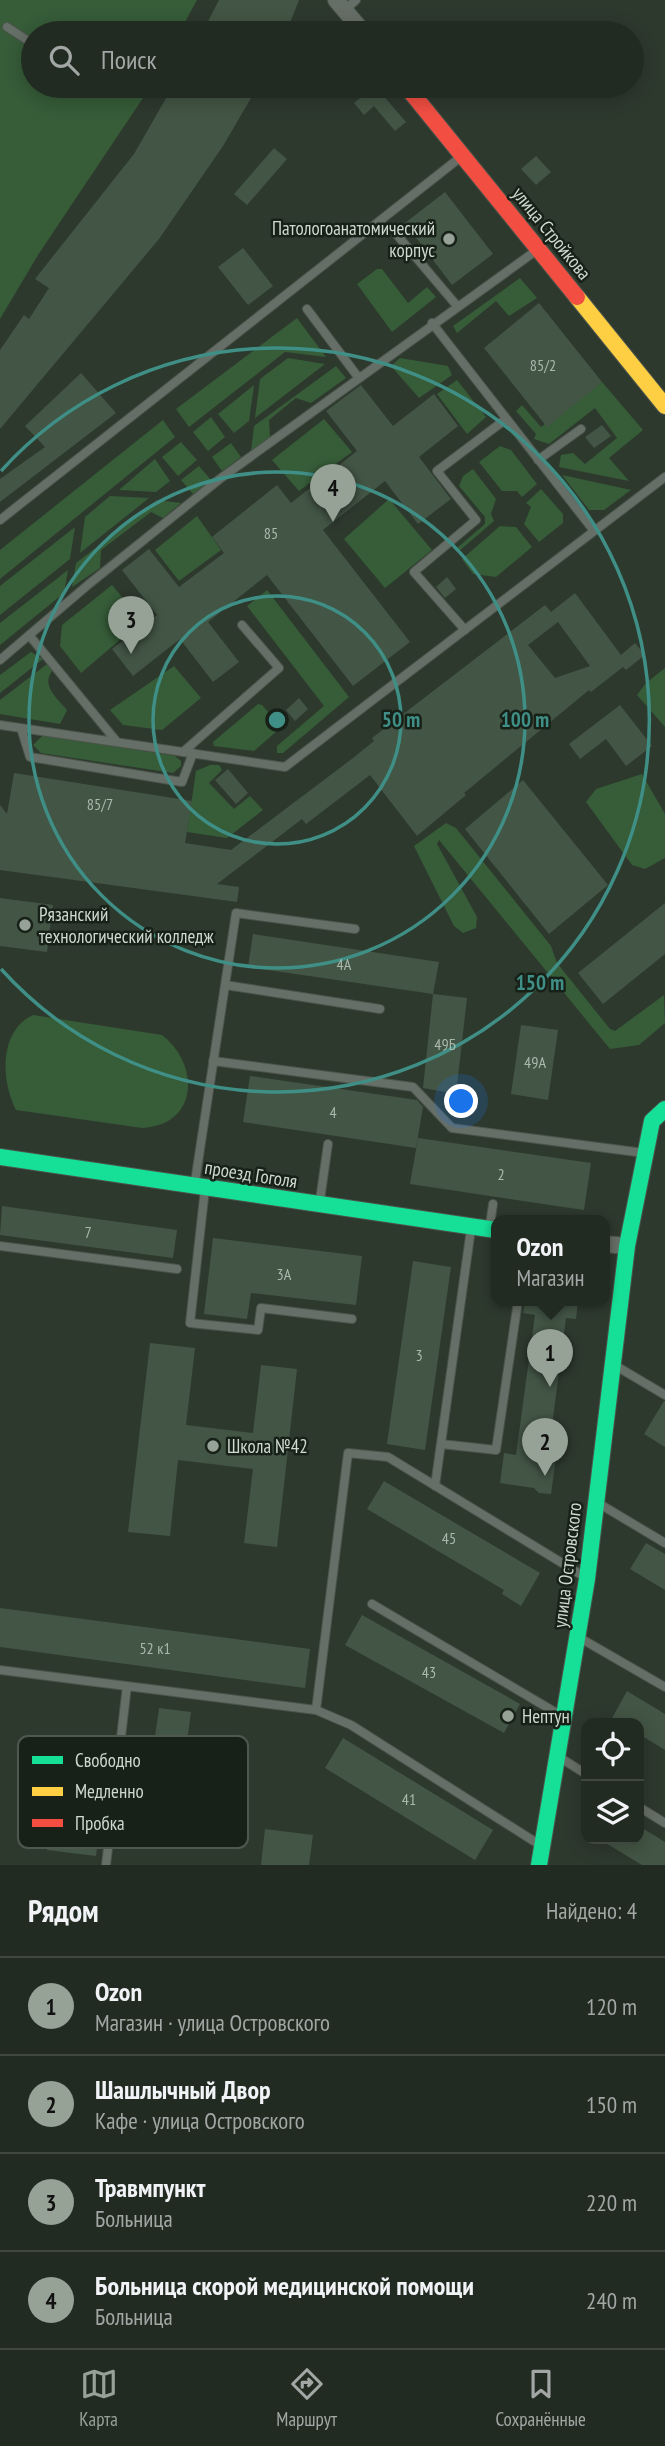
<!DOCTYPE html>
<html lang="ru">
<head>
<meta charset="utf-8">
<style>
  :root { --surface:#222b22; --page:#2e372f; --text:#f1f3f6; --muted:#a2a7a5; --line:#3f4740; --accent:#96a296 }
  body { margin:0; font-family:"PT Sans Narrow",sans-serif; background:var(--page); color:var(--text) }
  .controls { position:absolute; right:21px; bottom:21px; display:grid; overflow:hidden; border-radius:14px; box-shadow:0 4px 18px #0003 }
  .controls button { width:63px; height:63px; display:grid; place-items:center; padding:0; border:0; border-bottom:2px solid var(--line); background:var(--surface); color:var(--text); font:35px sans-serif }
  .you { position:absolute; left:462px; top:1102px; width:24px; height:24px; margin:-18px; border:5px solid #fff; border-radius:50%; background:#1a73e8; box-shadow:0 0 0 10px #1a73e833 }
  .badge { display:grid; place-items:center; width:46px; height:46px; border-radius:50%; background:var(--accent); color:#111; font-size:23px; font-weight:700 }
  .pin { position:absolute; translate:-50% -58px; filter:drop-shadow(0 2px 4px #0008) }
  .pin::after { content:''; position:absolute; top:37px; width:24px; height:21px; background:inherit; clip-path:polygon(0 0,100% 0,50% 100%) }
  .popup { position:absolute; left:491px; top:1215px; width:119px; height:91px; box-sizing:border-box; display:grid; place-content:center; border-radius:14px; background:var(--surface); filter:drop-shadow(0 2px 5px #0005); font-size:23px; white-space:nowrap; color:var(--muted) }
  .popup b { font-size:26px; color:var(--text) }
  .popup::after { content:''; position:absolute; left:50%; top:100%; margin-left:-14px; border:14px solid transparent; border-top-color:var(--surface) }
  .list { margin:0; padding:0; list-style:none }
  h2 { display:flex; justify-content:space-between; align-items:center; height:91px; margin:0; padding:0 28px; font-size:30px }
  h2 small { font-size:23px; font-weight:400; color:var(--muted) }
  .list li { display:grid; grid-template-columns:46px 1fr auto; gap:21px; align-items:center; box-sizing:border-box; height:98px; padding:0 28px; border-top:2px solid var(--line) }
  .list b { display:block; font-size:26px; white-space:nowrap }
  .list p { margin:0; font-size:23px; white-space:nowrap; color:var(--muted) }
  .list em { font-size:23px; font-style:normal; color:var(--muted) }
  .icon { flex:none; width:38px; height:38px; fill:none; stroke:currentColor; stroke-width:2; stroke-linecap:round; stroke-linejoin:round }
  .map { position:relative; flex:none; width:665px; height:1865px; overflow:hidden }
  .search { position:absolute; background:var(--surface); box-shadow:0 4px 18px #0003; left:21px; right:21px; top:21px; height:77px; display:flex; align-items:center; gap:18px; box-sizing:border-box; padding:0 24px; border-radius:38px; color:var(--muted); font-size:26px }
  .sheet { height:483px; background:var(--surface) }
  nav { display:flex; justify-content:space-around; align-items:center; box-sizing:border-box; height:98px; border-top:2px solid var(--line); background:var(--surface); font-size:19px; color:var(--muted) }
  nav a { display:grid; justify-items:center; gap:4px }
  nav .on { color:var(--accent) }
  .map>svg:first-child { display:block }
  .green { fill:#365c38 }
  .building { fill:#435545; fill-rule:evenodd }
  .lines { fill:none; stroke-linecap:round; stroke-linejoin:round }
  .lane-casing { stroke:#4b544b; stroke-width:10 }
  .street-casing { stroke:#4b544b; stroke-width:18 }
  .fast-casing { stroke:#4b544b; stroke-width:18 }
  .slow-casing { stroke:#4b544b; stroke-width:18 }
  .jam-casing { stroke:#4b544b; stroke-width:18 }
  .lane { stroke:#666f67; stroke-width:8 }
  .street { stroke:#666f67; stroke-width:16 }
  .fast { stroke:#16e098; stroke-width:16 }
  .slow { stroke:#ffcf43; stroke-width:16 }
  .jam { stroke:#f24e42; stroke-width:16 }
  .ring { fill:none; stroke:#3f8f86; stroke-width:3.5 }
  .poi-dot { fill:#96a296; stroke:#182118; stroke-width:2.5 }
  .labels { text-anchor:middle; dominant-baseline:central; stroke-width:5; stroke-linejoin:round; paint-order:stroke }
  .number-label { font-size:16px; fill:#abb9ac }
  .poi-label { font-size:19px; fill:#cedace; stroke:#182118; text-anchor:start }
  .street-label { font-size:19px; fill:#cedace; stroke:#182118 }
  .key { fill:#182118; stroke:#4f584f; stroke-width:2 }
  .key-label { font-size:19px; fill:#cedace }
  .centre { fill:#3f8f86; stroke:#182118; stroke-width:3.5 }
  .ring-label { font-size:21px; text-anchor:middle; font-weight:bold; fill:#3f8f86; stroke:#182118; stroke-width:5; stroke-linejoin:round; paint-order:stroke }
</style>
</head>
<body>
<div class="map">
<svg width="665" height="1865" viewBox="0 0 665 1865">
  <rect width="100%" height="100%" fill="#2e392e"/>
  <path class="green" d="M0,0h197l-18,33h-146v53h118l-113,169 -38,64z
    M377,269h5l26,34 19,-16 9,10 -44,35 -35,-48z
    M520,278l17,20 -28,18 -13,-15 -39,32 -4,-7z
    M297,318l29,39 -41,-5 -96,75 -13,-18z
    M288,358l37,6 -70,54 5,-39z
    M400,358l48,8 4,9 -33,23 -28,-32z
    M336,366l10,12 -35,25 -15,-5 -27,22 1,17 -19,14 3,-25z
    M457,380l29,37 -19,17 -30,-40z
    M602,382l41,48 -34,28 20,23 -70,-14 2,-12 12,-2 12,11 32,-26 -22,-30 -46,36 -15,-5 2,-5 -20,-23 6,-6 19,22z
    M254,385l-5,36 -15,12 -16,-19z
    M211,417l14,20 -17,14 -15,-19z
    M324,419l28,33 -53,39 -27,-31z
    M163,420l12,17 -175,142v-29z
    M181,442l16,18 -19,16 -16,-19z
    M231,443l10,14 -19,14 -10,-14z
    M500,446l11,4 26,34 -15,13 -5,-6h-15l-23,-29z
    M155,459l15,22 -14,11 -37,-2z
    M199,466l12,14 -18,14 -12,-14z
    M473,469l23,30 -5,15 3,7 -36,31 -1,-4 28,-24v-7l-26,-31 4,-10z
    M562,475l69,15 -27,20h-15z
    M541,489l22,25v9l-24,19 -15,-18 7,-17 -5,-4z
    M110,496l39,2 -69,55 5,-36z
    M389,499l43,51 -47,38 -41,-49z
    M157,500l24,3 -18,15 -12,-6 -50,38 -1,18 -28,19 4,-24z
    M197,516l24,34 -42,31 -24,-31z
    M500,526l16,1 16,20 -36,30 -23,-3 -11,-15z
    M75,527l-5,32 -70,56v-29z
    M68,570l-4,23 -64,52v-22z
    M112,585l30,36 -61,52 -21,-27 2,-21z
    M267,590l82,107 -66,56h-6v-7l47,-40 -77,-100z
    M31,652l12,7 -43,34v-18z
    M47,664l5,7c-11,15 5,27 15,39l-7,14 -60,-10v-14z
    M174,666l27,32 -39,32 -39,-5 -13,-15z
    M665,668v59l-28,-32 9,-12z
    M258,704l4,1 17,19 -2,7 -23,20 -40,-5 -1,-4z
    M43,735l132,21 6,5v5l-8,7 -132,-20 -8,-8z
    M210,765h9l3,5 -13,13 25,26 16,-13 13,14 -36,28 -40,-6 9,-61z
    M642,774l23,40v44l-20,11 -13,-4 -46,-63 10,-13z
    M446,823l10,5 95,118 6,17 53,66 5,2 49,-36 1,28 -26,22 -29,4 -171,-209 -2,4 40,73 -1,11 -13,5 -9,-7 -40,-80z
    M33,1015l129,20c38,29 37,90 -20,93l-126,-18c-16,-31 -16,-80 17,-95z"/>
  <path class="building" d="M219,0h80l-13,33h-84z
    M173,86h85l-35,60 -64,93 -159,190v-79l24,-35 5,4 20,-31 -14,-9 99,-125z
    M375,86l31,36 -11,9 -21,-25 -10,9 -10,-12z
    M274,148l13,11 -40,46 -13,-11z
    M536,156l15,16 -15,13 -15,-16z
    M445,192l48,62 -41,31 -47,-62z
    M243,248l30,38 -25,19 -30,-38z
    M539,303l63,79 -55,45 -63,-79z
    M81,373l35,40 -116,89v-23l45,-32 -20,-21z
    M361,385l32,41 41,-32 24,32 -39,31 32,42 -33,25 -33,-43 -62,49 87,112 -57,44 -86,-111 -59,47 31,40 -26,20 -33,-43 -47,37 -21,-27 45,-34 -35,-45 27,-21 30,38 45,-34 -12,-16 65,-52 14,18 66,-52 -31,-40z
    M602,425l9,11 -17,12 -9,-11z
    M447,577l9,12 -11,9 -9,-11z
    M575,593l46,62 14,-12 10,12 -19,15 -3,-3 -32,25 -2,-2 -125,103 2,2 -49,41 -47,-61 -64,49 -4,-5 -85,65 22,3 -2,15 -237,-32v-65l7,9 7,-41 178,28 -7,42 46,7 122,-92 21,-17 -2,-3 173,-133 6,7zM558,622l32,44 -35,12 -27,-33z
    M299,698l9,11 -13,12 -9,-11z
    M620,705l32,41 -26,20 -20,-27 -26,20 -11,-15z
    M228,769l20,24 -12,11 -21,-24z
    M523,780l85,105 -59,49 -84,-105z
    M0,898l53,7 -6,47 -47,-6z
    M665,903v51l-62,50 -25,-31z
    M253,934l186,28 -6,32 -185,-27z
    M433,994l34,4 -11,96 -33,-6z
    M521,1025l37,5 -10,70 -37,-6z
    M250,1076l167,24 6,7 -7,41 -173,-26z
    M418,1138l173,25 -7,47 -174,-26z
    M2,1206l175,24 -4,28 -173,-23z
    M213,1238l149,18 -6,49 -105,-12 -4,26 -43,-5z
    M413,1261l38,6 -26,183 -38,-6z
    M525,1301h53l-2,18 -10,-1 -18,138 8,1 -5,37 -12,-1 -5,-5 -34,-5 4,-30 12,2 19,-140 -12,-2z
    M150,1343l45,5 -9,77 67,8 8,-68 36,4 -20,178 -33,-4 9,-74 -75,-9 -8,76 -42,-4z
    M664,1401h1v46l-21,-13z
    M384,1481l156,92 -19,33 -19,-12 2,-4 -137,-81z
    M646,1543l19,11v36l-35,-21z
    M0,1608l310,41 -5,39 -305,-41z
    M362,1615l158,89 -16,29 -159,-88z
    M627,1691l38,23v36l-26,-16v-11h-18l-9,-5z
    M159,1708l32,4 -9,66 -32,-5z
    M343,1738l150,92 -18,30 -150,-92z
    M61,1740l48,6 -13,110 -49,-6z
    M639,1826l26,16v23h-23l-43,-26h40z
    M265,1829l48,6 -4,30h-48z"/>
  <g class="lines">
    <g class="lane-casing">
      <path id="lane" d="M345,10l11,-10
        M7,27l26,17
        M397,235l61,72
        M307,309l51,68
        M432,323l162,208
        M538,460l43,-31
        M0,520l462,-364
        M465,630l-51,-58 62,-52 -39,-49 69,-52
        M29,635l88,107
        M0,660l89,-76 132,-106 316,-228
        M0,725l285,42 380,-290
        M21,728l9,29 152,25 11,-29
        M183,752l96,-84 -37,-43
        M225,985l155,24
        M213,1061l200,26 39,41 192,25
        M195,1182l41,-269 119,16
        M205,1189l-15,134 68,7 3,-22 91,11
        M320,1200l8,-56
        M490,1225l3,-21
        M0,1246l177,23
        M616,1366l49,29
        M441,1444l55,6 22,-149
        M435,1486l36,-257
        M598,1503l67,40
        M372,1604l188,111
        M580,1638l85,49
        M0,1670l316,40 32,-257 40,4 197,120
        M316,1710l35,15 189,120
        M559,1757l27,17
        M639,1807l26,16
        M106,1865l21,-179"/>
    </g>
    <g class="street-casing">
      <path id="street" d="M336,0l28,33
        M604,1244l23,2"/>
    </g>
    <g class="fast-casing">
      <path id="fast" d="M0,1157l496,73
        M539,1865l48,-286 40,-333 25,-125 13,-12"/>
    </g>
    <g class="slow-casing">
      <path id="slow" d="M577,297l88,109"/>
    </g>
    <g class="jam-casing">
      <path id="jam" d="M406,86l171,211"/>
    </g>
    <use href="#lane" class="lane"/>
    <use href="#street" class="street"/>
    <use href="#fast" class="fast"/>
    <use href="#slow" class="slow"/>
    <use href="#jam" class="jam"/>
  </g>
  <g class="ring">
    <circle cx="277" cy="720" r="124"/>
    <circle cx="277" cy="720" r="248"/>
    <path d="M1 471A372 372 0 1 1 1 969"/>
  </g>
  <g class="poi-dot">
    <circle cx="449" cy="239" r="7"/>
    <circle cx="25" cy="925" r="7"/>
    <circle cx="213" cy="1446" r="7"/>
    <circle cx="508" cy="1716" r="7"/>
  </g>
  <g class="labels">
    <g class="number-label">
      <text x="543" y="365">85/2</text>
      <text x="271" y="533">85</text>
      <text x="100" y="804">85/7</text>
      <text x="344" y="964">4А</text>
      <text x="445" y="1044">49Б</text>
      <text x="535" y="1062">49А</text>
      <text x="333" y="1112">4</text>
      <text x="501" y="1174">2</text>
      <text x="88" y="1232">7</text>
      <text x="284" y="1274">3А</text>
      <text x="419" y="1355">3</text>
      <text x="449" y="1538">45</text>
      <text x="155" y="1648">52 к1</text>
      <text x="429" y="1672">43</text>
      <text x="409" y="1799">41</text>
    </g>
    <g class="poi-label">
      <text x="435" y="228" text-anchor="end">Патологоанатомический<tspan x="435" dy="22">корпус</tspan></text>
      <text x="39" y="914">Рязанский<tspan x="39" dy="22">технологический колледж</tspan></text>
      <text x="227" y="1446">Школа №42</text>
      <text x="522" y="1716">Нептун</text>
    </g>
    <g class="street-label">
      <text transform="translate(552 233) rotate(51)">улица Стройкова</text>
      <text transform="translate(251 1174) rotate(9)">проезд Гоголя</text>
      <text transform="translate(567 1565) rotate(-83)">улица Островского</text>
    </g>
  </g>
  <rect x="18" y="1736" width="230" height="112" rx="10" class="key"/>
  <rect x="32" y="1756" width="31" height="8" fill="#16e098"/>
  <rect x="32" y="1787" width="31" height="9" fill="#ffcf43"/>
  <rect x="32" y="1819" width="31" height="8" fill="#f24e42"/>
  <g class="key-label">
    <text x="75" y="1767">Свободно</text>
    <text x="75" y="1798">Медленно</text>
    <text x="75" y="1830">Пробка</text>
  </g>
  <circle cx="277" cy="720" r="10" class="centre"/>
  <g class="ring-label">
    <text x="401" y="727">50 m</text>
    <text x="525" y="727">100 m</text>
    <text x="540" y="990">150 m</text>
  </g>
</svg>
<div class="controls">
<button><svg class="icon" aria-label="locate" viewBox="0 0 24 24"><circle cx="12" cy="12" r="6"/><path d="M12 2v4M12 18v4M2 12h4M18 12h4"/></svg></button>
<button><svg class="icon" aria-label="layers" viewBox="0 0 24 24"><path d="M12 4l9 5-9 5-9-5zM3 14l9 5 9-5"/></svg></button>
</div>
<div class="you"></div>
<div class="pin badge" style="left:550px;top:1387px">1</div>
<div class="popup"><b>Ozon</b>Магазин</div>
<div class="pin badge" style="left:545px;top:1476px">2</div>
<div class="pin badge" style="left:131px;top:654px">3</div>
<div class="pin badge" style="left:333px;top:522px">4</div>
<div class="search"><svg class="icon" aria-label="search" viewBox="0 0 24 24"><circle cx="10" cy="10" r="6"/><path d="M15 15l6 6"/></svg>Поиск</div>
</div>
<section class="sheet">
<h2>Рядом<small>Найдено: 4</small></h2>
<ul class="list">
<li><span class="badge">1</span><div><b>Ozon</b><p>Магазин · улица Островского</p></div><em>120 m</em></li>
<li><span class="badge">2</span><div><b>Шашлычный Двор</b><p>Кафе · улица Островского</p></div><em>150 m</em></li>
<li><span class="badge">3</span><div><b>Травмпункт</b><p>Больница</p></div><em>220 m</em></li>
<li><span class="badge">4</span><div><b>Больница скорой медицинской помощи</b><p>Больница</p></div><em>240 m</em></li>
</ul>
</section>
<nav>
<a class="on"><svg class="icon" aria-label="map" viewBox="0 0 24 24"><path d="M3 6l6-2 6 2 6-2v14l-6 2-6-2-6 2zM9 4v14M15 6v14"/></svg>Карта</a>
<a><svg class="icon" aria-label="directions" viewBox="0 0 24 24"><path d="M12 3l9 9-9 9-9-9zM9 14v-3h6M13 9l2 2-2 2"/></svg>Маршрут</a>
<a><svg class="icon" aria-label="saved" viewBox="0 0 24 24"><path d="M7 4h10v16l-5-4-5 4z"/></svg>Сохранённые</a>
</nav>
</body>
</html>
